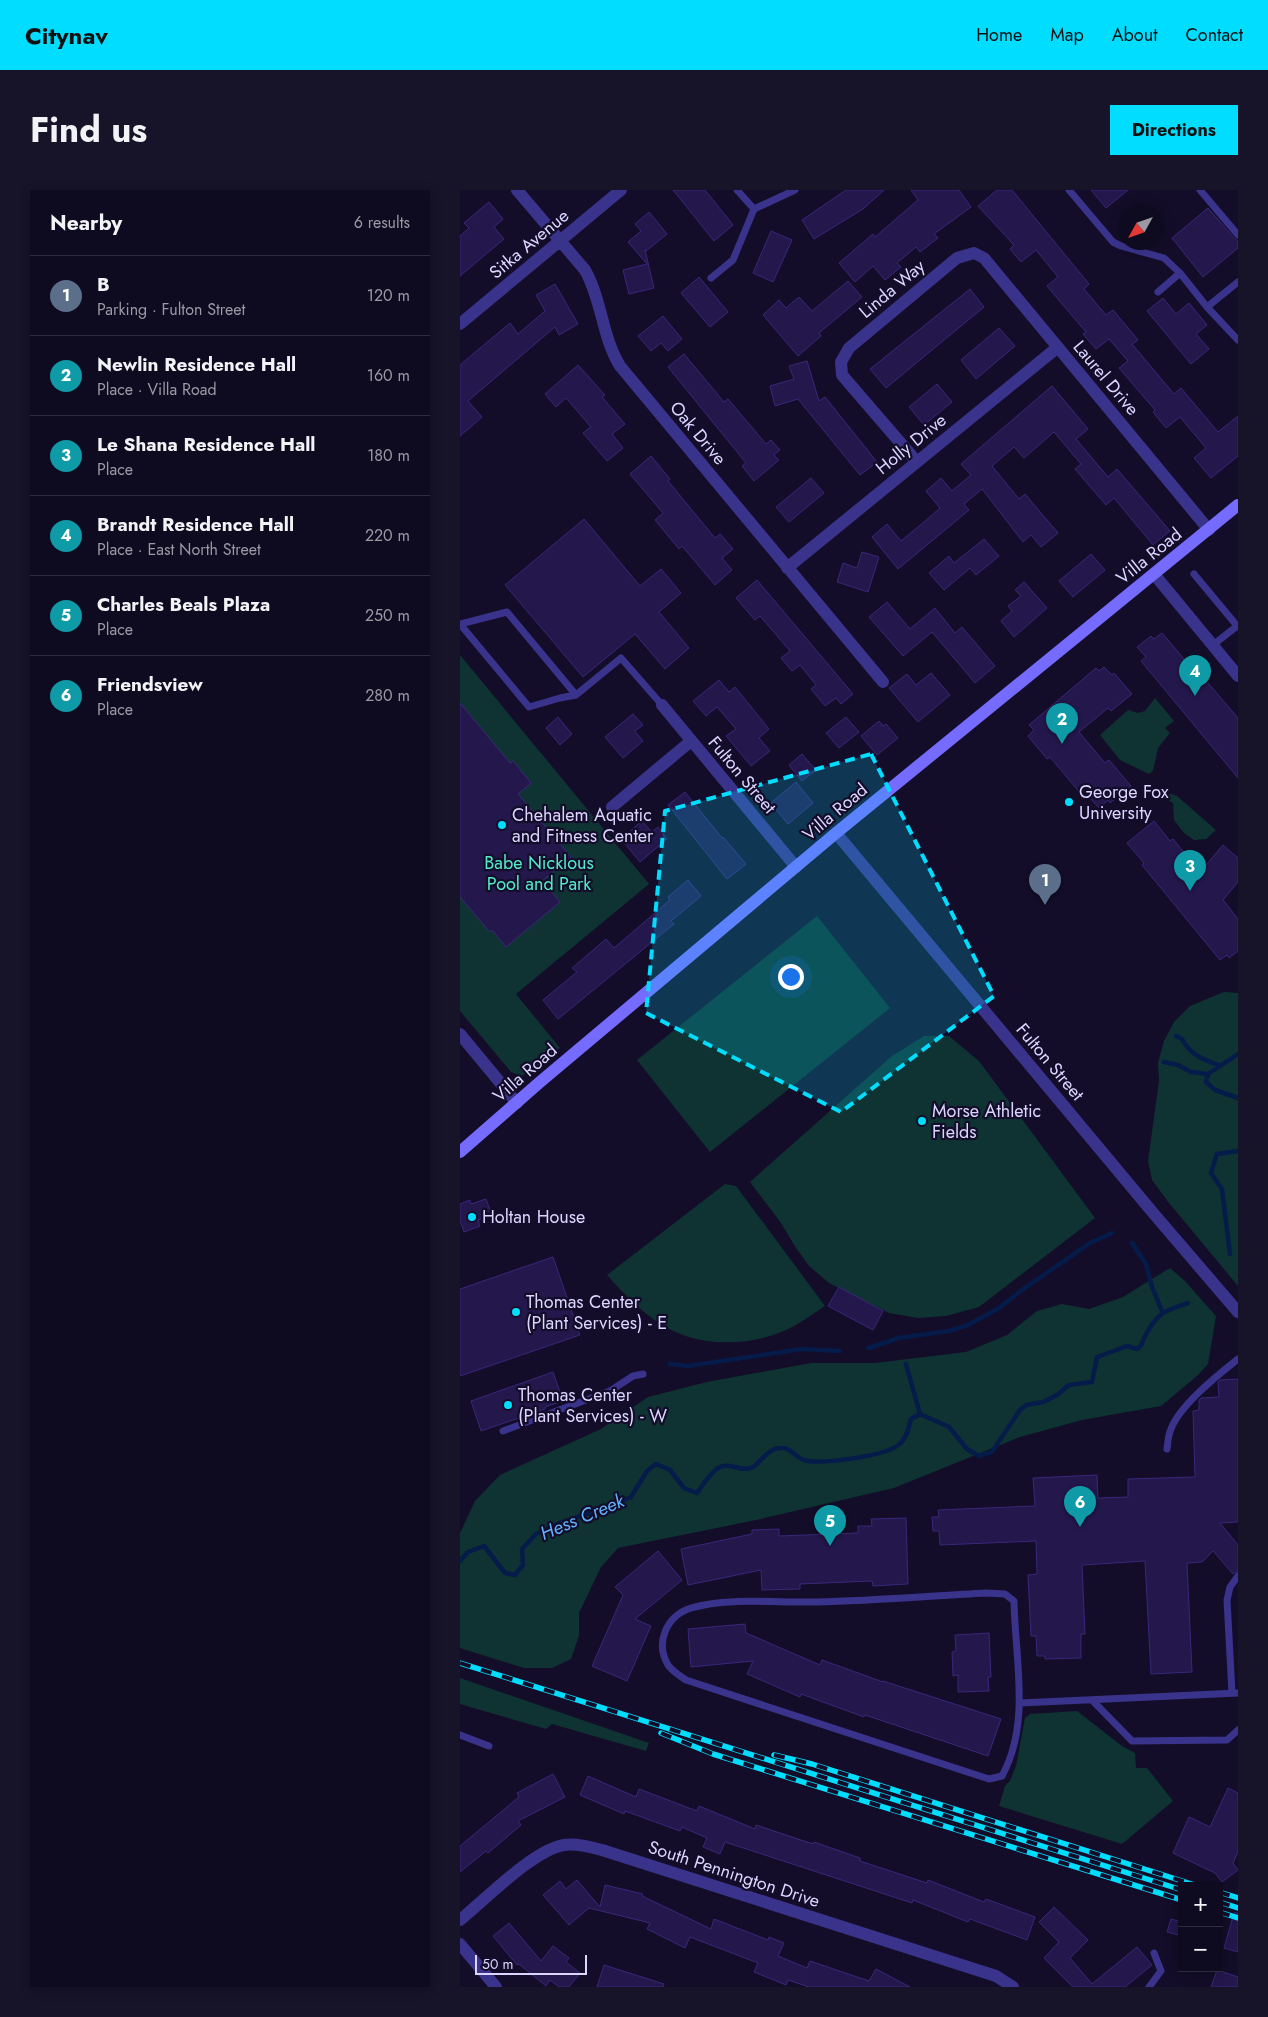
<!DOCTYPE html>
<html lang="en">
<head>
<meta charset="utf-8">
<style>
  :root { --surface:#0e0a1f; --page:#171328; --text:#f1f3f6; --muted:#9b9aa4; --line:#2e2b3d; --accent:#01ddff }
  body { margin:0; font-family:Jost,sans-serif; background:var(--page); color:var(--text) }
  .controls { position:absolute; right:15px; bottom:15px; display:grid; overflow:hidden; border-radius:0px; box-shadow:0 2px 12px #0003 }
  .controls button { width:45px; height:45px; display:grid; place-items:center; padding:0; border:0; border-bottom:1px solid var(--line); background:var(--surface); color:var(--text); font:25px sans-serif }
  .compass { position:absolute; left:658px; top:15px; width:45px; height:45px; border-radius:50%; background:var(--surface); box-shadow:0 2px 12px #0003; rotate:230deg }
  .scale { position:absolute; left:15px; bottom:12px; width:112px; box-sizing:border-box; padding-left:5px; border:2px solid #dbd5ff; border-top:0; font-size:14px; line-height:18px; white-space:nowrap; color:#dbd5ff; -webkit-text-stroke:4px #130d29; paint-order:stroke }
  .you { position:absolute; left:330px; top:786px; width:18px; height:18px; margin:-12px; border:4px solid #fff; border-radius:50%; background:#1a73e8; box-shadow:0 0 0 8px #1a73e833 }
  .badge { display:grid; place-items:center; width:32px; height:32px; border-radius:50%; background:var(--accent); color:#fff; font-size:16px; font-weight:700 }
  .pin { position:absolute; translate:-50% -41px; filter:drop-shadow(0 1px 2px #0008) }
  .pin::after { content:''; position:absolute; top:26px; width:18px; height:15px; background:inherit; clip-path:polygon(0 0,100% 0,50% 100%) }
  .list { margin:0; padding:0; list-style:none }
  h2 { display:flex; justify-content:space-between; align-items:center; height:65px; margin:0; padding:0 20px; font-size:21px }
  h2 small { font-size:16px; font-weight:400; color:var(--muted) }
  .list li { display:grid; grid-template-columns:32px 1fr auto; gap:15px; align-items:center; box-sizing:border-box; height:80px; padding:0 20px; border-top:1px solid var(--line) }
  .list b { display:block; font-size:19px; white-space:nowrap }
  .list p { margin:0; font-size:16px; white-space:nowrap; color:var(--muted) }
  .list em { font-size:16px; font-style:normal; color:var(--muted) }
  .map { position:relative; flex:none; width:778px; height:1797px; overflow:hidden; border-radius:0px }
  header { display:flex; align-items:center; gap:30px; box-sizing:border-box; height:70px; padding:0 25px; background:var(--accent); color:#111 }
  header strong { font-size:24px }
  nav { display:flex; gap:28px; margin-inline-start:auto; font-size:18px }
  .intro { display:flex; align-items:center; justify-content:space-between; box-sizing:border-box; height:120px; padding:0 30px }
  h1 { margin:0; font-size:35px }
  .button { padding:12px 22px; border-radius:0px; background:var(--accent); color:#111; font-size:18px; font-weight:700 }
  main { display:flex; gap:30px; padding:0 30px }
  aside { flex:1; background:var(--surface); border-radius:0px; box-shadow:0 2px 12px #0003 }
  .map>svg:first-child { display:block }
  .green { fill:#0f3333 }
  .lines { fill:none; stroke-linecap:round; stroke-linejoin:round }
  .stream { stroke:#051b4a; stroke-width:4.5 }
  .building { fill:#24174c; stroke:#3a277a }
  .service { stroke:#3a338c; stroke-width:7 }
  .minor { stroke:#3a338c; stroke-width:12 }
  .tertiary { stroke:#3a338c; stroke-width:12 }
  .secondary { stroke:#756cff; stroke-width:12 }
  .rail-casing { stroke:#01ddff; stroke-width:5.5 }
  .rail { stroke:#130d29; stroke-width:4; stroke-dasharray:11; stroke-linecap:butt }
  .marked { fill:#01ddff; fill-opacity:0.2; stroke:#01ddff; stroke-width:4; stroke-dasharray:10 6; stroke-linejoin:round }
  .poi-dot { fill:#01ddff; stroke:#130d29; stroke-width:2 }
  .labels { text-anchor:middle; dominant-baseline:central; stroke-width:4.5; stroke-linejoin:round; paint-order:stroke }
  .street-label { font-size:18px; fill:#dbd5ff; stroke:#130d29 }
  .poi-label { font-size:18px; fill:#dbd5ff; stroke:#130d29; text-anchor:start }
  .park-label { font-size:18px; fill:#53eccb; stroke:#130d29 }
  .water-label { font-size:19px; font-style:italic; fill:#63b1ff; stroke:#130d29 }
</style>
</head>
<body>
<header>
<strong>Citynav</strong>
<nav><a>Home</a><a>Map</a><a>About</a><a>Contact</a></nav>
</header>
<div class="intro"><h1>Find us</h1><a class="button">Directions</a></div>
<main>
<aside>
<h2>Nearby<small>6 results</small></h2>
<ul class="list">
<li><span class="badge" style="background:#5c6f8a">1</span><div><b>B</b><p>Parking · Fulton Street</p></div><em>120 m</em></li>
<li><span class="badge" style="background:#0f9aa8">2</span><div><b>Newlin Residence Hall</b><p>Place · Villa Road</p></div><em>160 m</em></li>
<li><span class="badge" style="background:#0f9aa8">3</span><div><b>Le Shana Residence Hall</b><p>Place</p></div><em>180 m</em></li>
<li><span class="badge" style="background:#0f9aa8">4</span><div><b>Brandt Residence Hall</b><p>Place · East North Street</p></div><em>220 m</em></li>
<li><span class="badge" style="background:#0f9aa8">5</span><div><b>Charles Beals Plaza</b><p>Place</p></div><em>250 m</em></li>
<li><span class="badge" style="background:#0f9aa8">6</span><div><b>Friendsview</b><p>Place</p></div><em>280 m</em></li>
</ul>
</aside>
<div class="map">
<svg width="778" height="1797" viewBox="0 0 778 1797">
  <rect width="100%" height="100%" fill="#130d29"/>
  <path class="green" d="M0,465l189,229 -133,110 44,54 -30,24 -9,4 -10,-4 -51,-61z
    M695,508l19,23 -9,7 5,5 -12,15 -5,23 -4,3 -29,-14 -20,-25 28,-25 10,3 7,-2z
    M711,604l6,2 39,34 -10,9 -12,1 -10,-7 -10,-13 -1,-17 -8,-5 -1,-3z
    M357,726l73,92 -180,144 -73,-92z
    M764,802l14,1v293l-69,-83 -17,-23 -4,-19 11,-80 -1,-18 6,-22 10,-19 16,-16z
    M464,846h25l30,25 116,157 -116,89 -33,9 -28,2 -29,-5 -60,-30 -20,-17 -13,-18 -15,-25 -31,-41 142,-126z
    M265,994l11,2 89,120c-14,9 -30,21 -46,27 -13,5 -28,8 -42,9 -59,4 -93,-25 -130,-67z
    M710,1078l14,12 32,36 -8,48 -11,12 -36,30 -79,14 -62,17 -126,51 -138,32 -138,28 -17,19 -22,46v23l-8,23 -19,9h-28l-64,-20v-115l15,-32 25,-26 101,-46 47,-32 59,-15 104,-19h64l91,-11 41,-17 30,-24 25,-7 27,5 34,-12z
    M0,1488l189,65 -3,8 -94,-27 -6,5 -86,-25z
    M617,1521l45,35 13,7 1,15h11l26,33 -51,43 -123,-38 6,-20 5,-5 6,-15 9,-48 5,-4z"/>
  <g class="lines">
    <path class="stream" d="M716,846l6,3c8,16 22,21 39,27
      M778,864l-30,20 -2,8 9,8 23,8
      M704,872l14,3 13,7 17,2
      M672,1053l14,21 6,23 10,24
      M770,1064l-8,-65 -11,-16 6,-19 21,-3
      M408,1158l31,-10 50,-7 19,-6 31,-17 23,-18 68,-47 22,-10
      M210,1174l18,2 114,-17 38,2
      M446,1174l14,50
      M0,1371l8,-9 16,-6 21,27 10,2 8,-10 -1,-16 14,-15 24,-11 53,-18 18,-8 16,-26 9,-7 14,6 14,18 13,5c6,-8 14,-22 23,-26 11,-5 21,6 33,0 9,-6 15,-19 28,-19 10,-1 15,10 23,12 17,5 78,-4 93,-14 10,-7 11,-17 14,-27l9,-5 29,13 18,22 12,7 13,-4 28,-42 6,-5 17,-3 14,-7 12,-10 23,-3 5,-25 30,-11 10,3c6,-3 5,-8 8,-13 12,-23 19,-25 43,-33"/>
  </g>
  <path class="building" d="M213,0h32l28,35 -19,16z
    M386,0h38l-21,19 -49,30 -12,-19z
    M451,0h48l12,17 -37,27 4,4 -18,14 -4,-5 -19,16 4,4 -16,13 -12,-14 -18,16 -16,-19 34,-29 2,3 43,-37z
    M537,0h15l77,94 -5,5 22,26 7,-5 25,30 -6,4 42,50 7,-6 37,44 20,-16v40l-27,22 -17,-20 12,-10 -26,-31 -14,11 -13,-16 2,-2 -36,-42 9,-7 -19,-22 -13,10 -13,-15 3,-2 -39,-46 11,-9 -22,-27 -15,12 -11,-13 4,-4 -36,-39z
    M631,0h37l-22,18z
    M29,12l14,17 -9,8 10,12 -44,37v-40l9,-8 -5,-5z
    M748,18l26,30 4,3v7l-35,29 -31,-39z
    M189,22l18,22 -21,17 -1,-1 9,38 -25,6 -6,-24 24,-6 -19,-22 13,-11 -6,-7z
    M311,41l21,9 -19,42 -20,-9z
    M239,87l29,35 -18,15 -29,-34z
    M388,91l14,16 -43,36 2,3 -23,20 -35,-41 16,-15 7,8 13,-11 13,14z
    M95,94l23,40 -19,11 -4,-8 -87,74 14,16 -22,19v-71l50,-42 8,11 27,-23 -9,-16z
    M510,99l14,18 -98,81 -16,-19z
    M703,108l13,16 13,-11 18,22 -11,9 13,15 -18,15 -44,-53z
    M203,126l19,23 -14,12 -7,-8 -10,8 -13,-15z
    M539,138l16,18 -39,33 -15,-19z
    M224,164l40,48 4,-3 38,45 5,-4 9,10 -6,5 5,5 -25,21 -12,-15 4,-3 -78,-96z
    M347,171l12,40 6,-4 52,65 -17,13 -62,-76 -23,7 -5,-20 24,-7 -5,-13z
    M118,175l27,30 -3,2 23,27 -13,10 11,14 -16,13 -24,-28 8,-6 -25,-29 -10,9 -11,-13z
    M477,194l15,18 -28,23 -15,-18z
    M592,196l36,43 -12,10 32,38 9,-8 53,62 -17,14 -39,-47 -8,7 -31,-36 6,-5 -27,-32 -30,26 -10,-11 -22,19 27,33 6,-5 33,39 -17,14 -10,-12 -8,7 -41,-53 -18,15 5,6 -71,59 -26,-32 15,-13 14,17 23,-19 16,-14 -14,-17 15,-13 11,13 19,-16 -10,-11z
    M191,266l19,23 -2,2 47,57 5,-4 13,15 -11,9 10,12 -17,15 -33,-39 -3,3 -24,-29 8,-7 -33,-39z
    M351,288l13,15 -35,29 -13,-15z
    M124,329l56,67 21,-17 20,24 -22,19 30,36 -24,21 -30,-35 -52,43 -78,-92z
    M524,349l15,17 -23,19 -6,-7 -26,22 -15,-17 20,-17 5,7z
    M402,362l17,5 -11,35 -31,-10 6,-19 14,5z
    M631,364l14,16 -32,27 -14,-16z
    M297,390l96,114 -12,10 -5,-6 -11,8 -14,-17 5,-4 -16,-20 -8,6 -11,-13 9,-7 -30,-35 -5,4 -19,-22z
    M564,392l23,26 -33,29 -13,-16 11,-10 -4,-5 13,-10 -6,-6z
    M427,412l23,27 25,-21 20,25 7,-6 33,39 -20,17 -43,-51 -29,24 -34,-39z
    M702,443l27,32 2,-2 47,55v60l-97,-117 5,-4 -9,-10 14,-11 3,3z
    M644,477l8,8 2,-2 18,21 -21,17 -3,-3 -29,24 26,31 4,-3 22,26 -21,17 -2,-3 -9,8 -10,-11 -3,3 -36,-43 -3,2 -19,-23 6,-6 -5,-5 67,-57 3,3z
    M471,483l19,22 -32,27 -29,-34 18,-14 9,11z
    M259,490l10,12 6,-5 34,42 -10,9 11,13 -19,15 -25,-30 10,-7 -19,-22 -11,9 -13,-15z
    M0,513l50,60 3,-2 18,22 -13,11 53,63 -29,24 18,21 -54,45 -14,-17 -2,2 -30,-35z
    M173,524l10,11 -8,6 8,10 -20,17 -18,-21z
    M98,527l14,17 -12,11 -14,-17z
    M386,527l13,15 -20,16 -13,-15z
    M419,531l4,5 3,-2 12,14 -21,17 -16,-19z
    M342,564l14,16 -14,11 -13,-16z
    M336,592l17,21 -25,21 -17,-21z
    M225,602l37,46 1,-1 23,27 -19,15 -59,-74z
    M182,631l10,11 6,-5 9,12 -27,23 -19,-23z
    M694,631l16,20 3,-2 27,33 23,-27 15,13v24l-15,18 15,19v32l-9,7 -2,-3 -7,5 -78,-95 2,-2 -17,-20z
    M228,690l13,16 -30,25 3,3 -116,95 -15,-19 34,-28 -5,-4 34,-29 8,9 56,-48 -2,-3z
    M26,1009l6,16 -14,5 2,6 -16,6 -4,-12v-16l10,-4 1,4z
    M93,1067l27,78 -120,41v-87z
    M379,1097l44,24 -10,19 -45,-24z
    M93,1182l10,29 -18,6v2l-64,22 -10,-30z
    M778,1189v143l-18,1 18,22v26l-5,3 -20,-23 -11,11 -15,1 5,109 -41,2 -6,-113 -63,4 3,69h-4v24l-36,1v-3h-8l-1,-20h-5l-3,-61 9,-1 -1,-33 -96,4 -1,-14h-6l-1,-14h7l-1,-7 97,-4 -2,-28 64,-3 1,23 30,-1v-18l67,-2 -2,-66 6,-1v-10l2,-2 18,-1 -1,-15 2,-2z
    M446,1328l2,66 -35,2 -1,-5 -72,3v5l-38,1 -1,-20 -73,15 -7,-36 71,-15v-4l27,-1v7l79,-3v-7h14l-1,-7z
    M198,1361l24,29 -47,39 16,7 -24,55 -35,-15 31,-71 -8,-8z
    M285,1434l1,9 74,32 2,-5 61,22v-1l118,38 -13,37 -123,-41 -1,2 -63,-23 -1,3 -53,-23 6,-13 -62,6 -3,-38z
    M529,1443l2,44h-3l1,14 -31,1v-17l-5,1 -1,-24 4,-1 -1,-16z
    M93,1584l12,23 -47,24 3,4 -33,28 -2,-2 -26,21v-26l59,-49 -2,-4z
    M128,1586l48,21 3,-8 58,22 2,-5 56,23 1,-4 57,19 1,-2 46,16v3l67,22 1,-3 56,22 2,-3 49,18 -8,23 -57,-21 -2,3 -55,-22 -1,3 -187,-61 -5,12 -17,-7 4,-9 -25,-11 -2,4 -55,-20 -1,3 -44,-19z
    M768,1598l10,5v59l-5,11 5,7 -16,12 -7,-9 -42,-20 16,-36 21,10z
    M117,1690l23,27 5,-22 38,9 -1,2 69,33 3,-10 54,21 1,-3 15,6 -6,13 29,12 3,-7 59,20 7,-12 34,18h-101l-21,-7 -2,5 -32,-13 4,-9 -68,-26 -5,11 -38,-19 3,-6 -61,-15 -20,17 -26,-30 17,-14 6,8z
    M594,1717l34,33 -18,18 22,26 45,-37 15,18 -27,22h-52l-29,-29 15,-16 -20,-20z
    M774,1723h4v39l-14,-4z
    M711,1729l11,3v14l-15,-4z
    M49,1733l32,38 12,-15 16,12 -3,4 14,11 -11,14h-10l-9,-7 -4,6 -27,-22 -2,1 -24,-29z
    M144,1775l60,19 -1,3h-66z
    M757,1780l21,7v10h-27z"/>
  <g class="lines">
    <path class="service" d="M277,0l17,19
      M609,0l44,52 8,4 43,12 16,15
      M740,0l38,45
      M251,88l22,-18 21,-51 41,-19
      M698,102l22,-19 27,34 31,33
      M747,117l31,-25
      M734,384l44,53
      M753,455l24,-19
      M116,505l-69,-83 -47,12 69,83 31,-9 16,-3 45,-37 41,47
      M43,1241l107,-40 23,-15 10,-2
      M707,1259c1,-7 1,-14 4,-20 9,-24 47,-54 67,-70
      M526,1403l19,1 9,7c1,58 17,122 -12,175l-13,3 -303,-99c-6,-4 -14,-9 -18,-15 -13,-22 -2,-49 23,-57 37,-11 86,-5 125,-6 57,-1 114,-6 170,-9z
      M772,1503l-5,-93 3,-13 8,-11
      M632,1510l40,41 95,-1 11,-10
      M560,1513l218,-10
      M0,1545l29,11
      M689,1797l12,-16 -7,-18"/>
    <path class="minor" d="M57,0l68,80c17,30 17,67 35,96l263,316
      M0,134l161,-134
      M457,272l-75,-87 -1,-13 8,-14 108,-90 17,-5 10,5 225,272
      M327,378l271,-221
      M694,384l84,102
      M202,515l134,162
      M152,617l79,-66
      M0,1730c25,-20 73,-70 104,-75 12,-2 26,2 38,5l394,126 17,11
      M0,1754l36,43"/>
    <path class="tertiary" d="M376,643l318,381 84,98
      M0,844l57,69"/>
    <path class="secondary" d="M0,962l80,-70 296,-249 402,-328"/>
    <g class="rail-casing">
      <path id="rail" d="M0,1473l722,227
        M201,1543l52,21 469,146
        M314,1565l38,9 386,122
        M759,1702l19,6
        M759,1712l19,6
        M759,1722l19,6"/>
    </g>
    <use href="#rail" class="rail"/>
  </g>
  <path class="marked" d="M411,564l123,242 -153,116 -195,-99 19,-202z"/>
  <g class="poi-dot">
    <circle cx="609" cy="612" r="5"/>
    <circle cx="42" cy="635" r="5"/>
    <circle cx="462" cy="931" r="5"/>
    <circle cx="12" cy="1027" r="5"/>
    <circle cx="56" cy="1122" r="5"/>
    <circle cx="48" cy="1215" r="5"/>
  </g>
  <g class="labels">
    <g class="street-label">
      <text transform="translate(69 54) rotate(-40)">Sitka Avenue</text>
      <text transform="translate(432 99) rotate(-40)">Linda Way</text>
      <text transform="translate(646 188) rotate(50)">Laurel Drive</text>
      <text transform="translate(238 243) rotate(50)">Oak Drive</text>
      <text transform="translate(451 254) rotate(-39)">Holly Drive</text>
      <text transform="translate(689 366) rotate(-39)">Villa Road</text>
      <text transform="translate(282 585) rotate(50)">Fulton Street</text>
      <text transform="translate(375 622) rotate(-40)">Villa Road</text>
      <text transform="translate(590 872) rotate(50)">Fulton Street</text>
      <text transform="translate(65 883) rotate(-41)">Villa Road</text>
      <text transform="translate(274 1684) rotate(18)">South Pennington Drive</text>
    </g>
    <g class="poi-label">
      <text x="619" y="602">George Fox<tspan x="619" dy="21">University</tspan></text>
      <text x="52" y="625">Chehalem Aquatic<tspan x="52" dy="21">and Fitness Center</tspan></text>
      <text x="472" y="921">Morse Athletic<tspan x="472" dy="21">Fields</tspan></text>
      <text x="22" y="1027">Holtan House</text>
      <text x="66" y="1112">Thomas Center<tspan x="66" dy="21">(Plant Services) - E</tspan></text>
      <text x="58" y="1205">Thomas Center<tspan x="58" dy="21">(Plant Services) - W</tspan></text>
    </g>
    <g class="park-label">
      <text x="79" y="673">Babe Nicklous<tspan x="79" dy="21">Pool and Park</tspan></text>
    </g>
    <g class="water-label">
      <text transform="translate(122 1327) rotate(-23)">Hess Creek</text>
    </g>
  </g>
</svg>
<div class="controls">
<button>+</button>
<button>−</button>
</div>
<svg class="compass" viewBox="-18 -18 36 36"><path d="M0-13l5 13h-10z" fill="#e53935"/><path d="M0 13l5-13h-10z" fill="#9b9aa4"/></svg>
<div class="scale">50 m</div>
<div class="you"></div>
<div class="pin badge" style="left:585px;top:715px;background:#5c6f8a">1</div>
<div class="pin badge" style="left:602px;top:554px;background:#0f9aa8">2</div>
<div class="pin badge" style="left:730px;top:701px;background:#0f9aa8">3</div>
<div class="pin badge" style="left:735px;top:506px;background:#0f9aa8">4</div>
<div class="pin badge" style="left:370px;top:1356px;background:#0f9aa8">5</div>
<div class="pin badge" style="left:620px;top:1337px;background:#0f9aa8">6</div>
</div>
</main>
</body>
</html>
